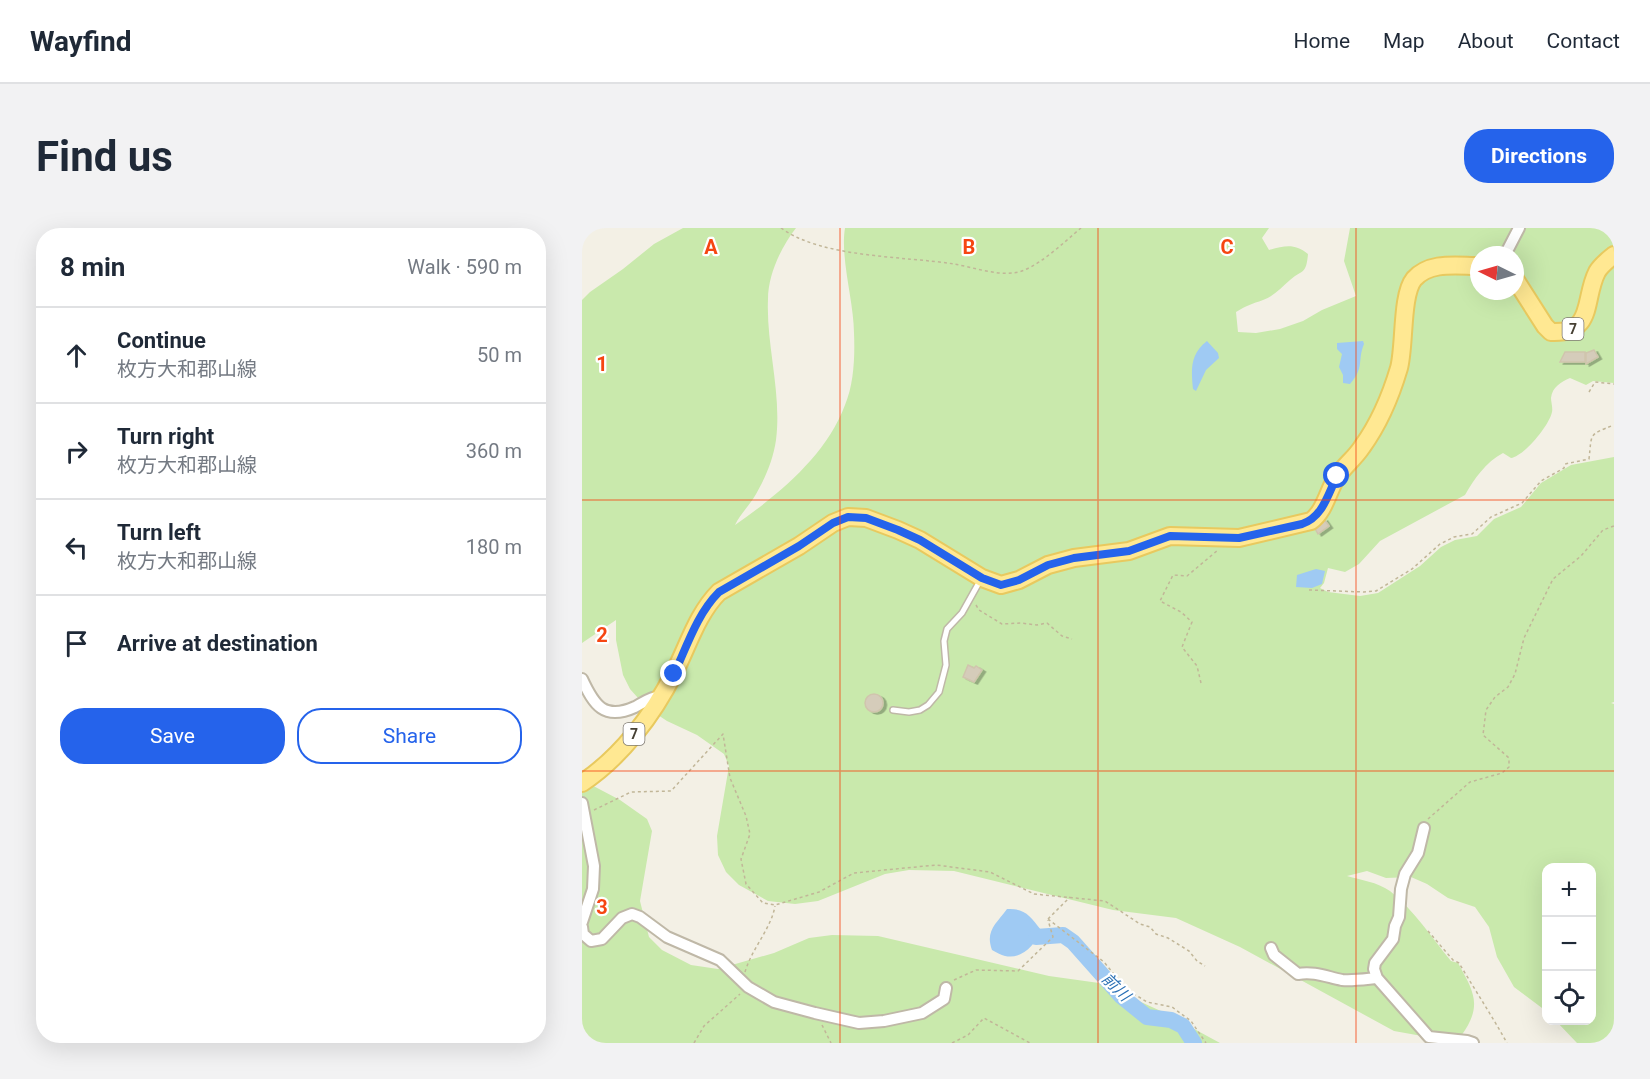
<!DOCTYPE html>
<html lang="en">
<head>
<meta charset="utf-8">
<style>
  :root { --surface:#fff; --page:#f2f2f3; --text:#1f2937; --muted:#747a83; --line:#e0e1e3; --accent:#2563eb }
  body { margin:0; font-family:Roboto,"Noto Sans JP",sans-serif; background:var(--page); color:var(--text) }
  .controls { position:absolute; right:18px; bottom:18px; display:grid; overflow:hidden; border-radius:12px; box-shadow:0 6px 24px #0002 }
  .controls button { width:54px; height:54px; display:grid; place-items:center; padding:0; border:0; border-bottom:2px solid var(--line); background:var(--surface); color:var(--text); font:30px sans-serif }
  .compass { position:absolute; left:888px; top:18px; width:54px; height:54px; border-radius:50%; background:var(--surface); box-shadow:0 6px 24px #0002; rotate:275deg }
  .stop { position:absolute; width:18px; height:18px; margin:-14px; border:4px solid #2563eb; border-radius:50%; background:#fff }
  .stop.end { background:#2563eb; border-color:#fff; box-shadow:0 2px 6px #0008 }
  .list { margin:0; padding:0; list-style:none }
  h2 { display:flex; justify-content:space-between; align-items:center; height:78px; margin:0; padding:0 24px; font-size:26px }
  h2 small { font-size:20px; font-weight:400; color:var(--muted) }
  .list li { display:grid; grid-template-columns:39px 1fr auto; gap:18px; align-items:center; box-sizing:border-box; height:96px; padding:0 24px; border-top:2px solid var(--line) }
  .list b { display:block; font-size:22px; white-space:nowrap }
  .list p { margin:0; font-size:20px; white-space:nowrap; color:var(--muted) }
  .list em { font-size:20px; font-style:normal; color:var(--muted) }
  .actions { display:flex; gap:12px; padding:18px 24px }
  .actions a { flex:1; padding:14px 0; border:2px solid var(--accent); border-radius:24px; text-align:center; font-size:21px; color:var(--accent) }
  .actions .main { background:var(--accent); color:#fff }
  .icon { flex:none; width:33px; height:33px; fill:none; stroke:currentColor; stroke-width:2; stroke-linecap:round; stroke-linejoin:round }
  .map { position:relative; flex:none; width:1032px; height:815px; overflow:hidden; border-radius:24px }
  header { display:flex; align-items:center; gap:36px; box-sizing:border-box; height:84px; padding:0 30px; background:var(--surface); border-bottom:2px solid var(--line) }
  header strong { font-size:28px }
  nav { display:flex; gap:33px; margin-inline-start:auto; font-size:21px }
  .intro { display:flex; align-items:center; justify-content:space-between; box-sizing:border-box; height:144px; padding:0 36px }
  h1 { margin:0; font-size:42px }
  .button { padding:15px 27px; border-radius:24px; background:var(--accent); color:#fff; font-size:21px; font-weight:700 }
  main { display:flex; gap:36px; padding:0 36px }
  aside { flex:1; background:var(--surface); border-radius:24px; box-shadow:0 6px 24px #0002 }
  .map>svg:first-child { display:block }
  .green { fill:#c9e9ac; fill-rule:evenodd }
  .water { fill:#9fcaf3 }
  .lines { fill:none; stroke-linecap:round; stroke-linejoin:round }
  .river { stroke:#9fcaf3; stroke-width:16 }
  .building { fill:#d5ccba; stroke:#d0c5ad; stroke-width:1.5; filter:url(#shadow) }
  .lane-casing { stroke:#bfb8a7; stroke-width:8 }
  .street-casing { stroke:#bfb8a7; stroke-width:14 }
  .primary-casing { stroke:#e8c95f; stroke-width:20 }
  .path { stroke:#c1b698; stroke-width:1.5; stroke-dasharray:3 3; stroke-linecap:butt }
  .lane { stroke:#fff; stroke-width:5 }
  .street { stroke:#fff; stroke-width:10 }
  .primary { stroke:#ffe892; stroke-width:16 }
  .route { stroke:#2563eb; stroke-width:8 }
  .grid { fill:none; stroke:#f64612; stroke-width:1.5; stroke-opacity:0.55 }
  .labels { text-anchor:middle; dominant-baseline:central; stroke-width:4.5; stroke-linejoin:round; paint-order:stroke }
  .shield { fill:#fff; stroke:#7e7971; stroke-width:1.5 }
  .shield-label { font-size:14px; font-weight:bold; fill:#464034 }
  .water-label { font-size:16px; font-style:italic; fill:#2a70b5; stroke:#fff }
  .grid-label { font-size:20px; text-anchor:middle; font-weight:bold; fill:#f64612; stroke:#fff; stroke-width:4.5; stroke-linejoin:round; paint-order:stroke }
</style>
</head>
<body>
<header>
<strong>Wayfind</strong>
<nav><a>Home</a><a>Map</a><a>About</a><a>Contact</a></nav>
</header>
<div class="intro"><h1>Find us</h1><a class="button">Directions</a></div>
<main>
<aside>
<h2>8 min<small>Walk · 590 m</small></h2>
<ul class="list">
<li><svg class="icon" aria-label="ahead" viewBox="0 0 24 24"><path d="M12 20V5M6 11l6-6 6 6"/></svg><div><b>Continue</b><p>枚方大和郡山線</p></div><em>50 m</em></li>
<li><svg class="icon" aria-label="right" viewBox="0 0 24 24"><path d="M7 20v-9h11M14 6l5 5-5 5"/></svg><div><b>Turn right</b><p>枚方大和郡山線</p></div><em>360 m</em></li>
<li><svg class="icon" aria-label="left" viewBox="0 0 24 24"><path d="M17 20v-9H6M10 6l-5 5 5 5"/></svg><div><b>Turn left</b><p>枚方大和郡山線</p></div><em>180 m</em></li>
<li><svg class="icon" aria-label="arrive" viewBox="0 0 24 24"><path d="M6 21V4h12l-3 4 3 4H6"/></svg><div><b>Arrive at destination</b></div></li>
</ul>
<div class="actions"><a class="main">Save</a><a>Share</a></div>
</aside>
<div class="map">
<svg width="1032" height="815" viewBox="0 0 1032 815">
  <defs>
    <filter id="shadow"><feDropShadow dx="3.5" dy="2" stdDeviation="0" flood-color="#0004"/></filter>
  </defs>
  <rect width="100%" height="100%" fill="#f3f0e5"/>
  <path class="green" d="M101,0h113c-15,19 -28,47 -28,71 -2,47 14,93 8,141 -3,21 -12,41 -23,59 -6,9 -14,17 -18,26 43,-30 91,-69 110,-120 9,-21 10,-49 9,-72 0,-31 -14,-75 -9,-105h424l-7,10 7,12c16,-4 25,-7 39,4 -2,21 -5,15 -18,26 -9,8 -16,16 -27,20 -11,4 -16,5 -27,12l2,20 18,1 24,-4 23,-8 19,-11 34,-14 -12,-35 6,-33h264v155l-21,-2 -7,4 -16,-7c-9,4 -18,9 -19,20 0,4 2,10 1,14 -3,14 -28,44 -41,46l-8,-5c-17,9 -29,26 -38,42l-85,46 -21,23 -14,8 -17,-4 -4,15 -4,5 8,4 32,4 18,-3 42,-27 21,-19 14,-7 22,-4 17,-17 27,-12 20,-24 30,-18 43,-8v245l-3,1 3,1v339h-37l-21,-22 36,-1v-152h-46v143l-32,-24 -17,-30 -8,-30 -14,-20 -27,-9 -21,-14 -16,-7 -25,1 -19,-7 -20,5c14,4 30,6 43,15 24,19 42,47 61,70l7,2c16,29 25,43 3,73h-39l-28,-5 -154,-84 -64,-29 -63,-8 -159,-39 -45,-1 -24,4 -67,27 -23,3 -27,-3 -29,-16 -13,-13 -8,-17 -1,-19 12,-70 -5,-12 -27,-19 -30,-14 -21,-14 -16,-18 -7,-14 -7,-35v-20l-34,23v-343l8,-8 33,-23 31,-25zM897,27h36v36h-36z
    M0,552l38,20 27,19 5,12 -12,70 9,36 13,13 29,15 27,4 56,-16 35,-15 23,-3 46,1 171,40 50,7 64,29 57,31h-638z"/>
  <path class="water" d="M625,113l11,12 1,5 -13,12 -10,21 -3,-2c-2,-19 -3,-35 14,-48z
    M781,113l1,3c-7,17 1,23 -14,40l-7,-1v-8l-4,-8 3,-13 -5,-5v-6z
    M734,341l9,2 -3,13 -10,4 -16,-1 1,-12z
    M425,681c18,-1 23,7 34,21 -5,14 -19,30 -36,26 -4,-1 -9,-4 -13,-6 -7,-19 4,-26 15,-41z"/>
  <g class="lines">
    <path class="river" d="M454,709l27,-2 10,7 48,54 26,21 24,3 12,6 11,17"/>
  </g>
  <path class="building" d="M1012,122l4,7 -12,7v-11z
    M983,124h20v10h-25z
    M742,291l5,7 -11,8 -4,-7z
    M386,437l6,3 2,-2 6,4 -8,12 -11,-5z
    M283 475a9 9 0 1 1 18 0a9 9 0 1 1-18 0Z"/>
  <g class="lines">
    <g class="lane-casing">
      <path id="lane" d="M311,482l16,2 11,-2 8,-5 11,-13 7,-27 -2,-24 3,-12 15,-16 19,-34"/>
    </g>
    <g class="street-casing">
      <path id="street" d="M923,27l14,-27
        M0,451c12,26 22,42 53,28 9,-5 16,-10 26,-11
        M0,575l12,63 -1,23 -11,33
        M842,600l-6,25 -13,21 -4,15 -2,28 -4,9 -2,13 -18,24 -1,6 3,9 52,59 38,4 6,2
        M0,699l1,7 8,7 11,-2 20,-21 10,-4 8,3 27,20 53,23 28,27 26,15 41,11 44,10 25,-2 38,-8 22,-14 2,-11
        M689,720l3,7 24,19c16,-3 29,3 44,6 11,1 24,-1 35,-2"/>
    </g>
    <g class="primary-casing">
      <path id="primary" d="M933,51l30,47 6,6c44,2 32,-33 46,-60 4,-7 11,-12 17,-17
        M0,555c39,-26 71,-68 92,-110 14,-27 23,-59 45,-81l80,-46 34,-23 15,-6 18,1 32,12 22,10 62,38 19,7 18,-5 29,-15 26,-7 55,-7 41,-15 69,2 72,-17c13,-9 17,-29 25,-43 7,-11 19,-20 26,-31 16,-22 29,-52 37,-79 6,-22 2,-73 15,-89 16,-18 43,-13 65,-13"/>
    </g>
    <path class="path" d="M199,0c41,30 122,28 173,36 18,3 40,11 59,9 22,-2 51,-31 68,-45
      M1007,164l6,-10 19,2
      M727,362l55,2 12,-1 36,-22 28,-25 14,-7 18,-3 19,-17 31,-14 19,-22 23,-13 1,-4 24,-5c3,-26 -1,-24 25,-34
      M394,377l3,5 23,14 19,-1 16,2 10,-2 15,13 10,3
      M619,455l-4,-17 -15,-19 10,-25 -11,-10 -21,-11 13,-26 14,1 31,-26
      M12,582l37,-18 40,-1 52,-57 7,44 16,38 4,18 -9,25 5,25 17,19 12,2 44,-13 35,-19 82,-8 54,7 44,22 71,7 35,23 10,3 6,7 12,4 21,13 8,10 8,5
      M846,591l42,-37 32,-9 7,-6v-9l-26,-23 3,-25 9,-13 13,-10 7,-13 9,-36 29,-59 28,-23 22,-26 11,-4
      M466,691l56,43 22,27 21,13 25,5 19,14 15,22
      M466,691l22,-22
      M846,703l25,29 6,3c16,27 33,53 48,80
      M163,744c7,-24 26,-43 30,-66
      M372,752l22,-10 42,1 35,-34 -5,-17
      M240,797l9,18
      M112,815l10,-17 36,-32
      M370,815l16,-8 16,-17 46,25"/>
    <use href="#lane" class="lane"/>
    <use href="#street" class="street"/>
    <use href="#primary" class="primary"/>
  </g>
  <g class="lines">
    <path class="route" d="M92,446c13,-28 23,-60 45,-82l80,-46 34,-23 15,-6 18,1 32,12 22,10 62,38 19,7 18,-5 29,-15 26,-7 55,-7 41,-15 69,2 63,-14c21,-7 26,-30 35,-48"/>
  </g>
  <path class="grid" d="M258,0v815M516,0v815M774,0v815M0,272h1032M0,543h1032"/>
  <g class="labels">
    <g class="shield">
      <rect x="980.5" y="90" width="21" height="22" rx="4.5"/>
      <rect x="41.5" y="495" width="21" height="22" rx="4.5"/>
    </g>
    <g class="shield-label">
      <text x="991" y="101">7</text>
      <text x="52" y="506">7</text>
    </g>
    <g class="water-label">
      <text transform="translate(534 759) rotate(44)">前川</text>
    </g>
  </g>
  <g class="grid-label">
    <text x="129" y="26">A</text>
    <text x="387" y="26">B</text>
    <text x="645" y="26">C</text>
    <text x="20" y="143">1</text>
    <text x="20" y="414">2</text>
    <text x="20" y="686">3</text>
  </g>
</svg>
<div class="controls">
<button>+</button>
<button>−</button>
<button><svg class="icon" aria-label="locate" viewBox="0 0 24 24"><circle cx="12" cy="12" r="6"/><path d="M12 2v4M12 18v4M2 12h4M18 12h4"/></svg></button>
</div>
<svg class="compass" viewBox="-18 -18 36 36"><path d="M0-13l5 13h-10z" fill="#e53935"/><path d="M0 13l5-13h-10z" fill="#747a83"/></svg>
<div class="stop" style="left:755px;top:248px"></div>
<div class="stop end" style="left:92px;top:446px"></div>
</div>
</main>
</body>
</html>
